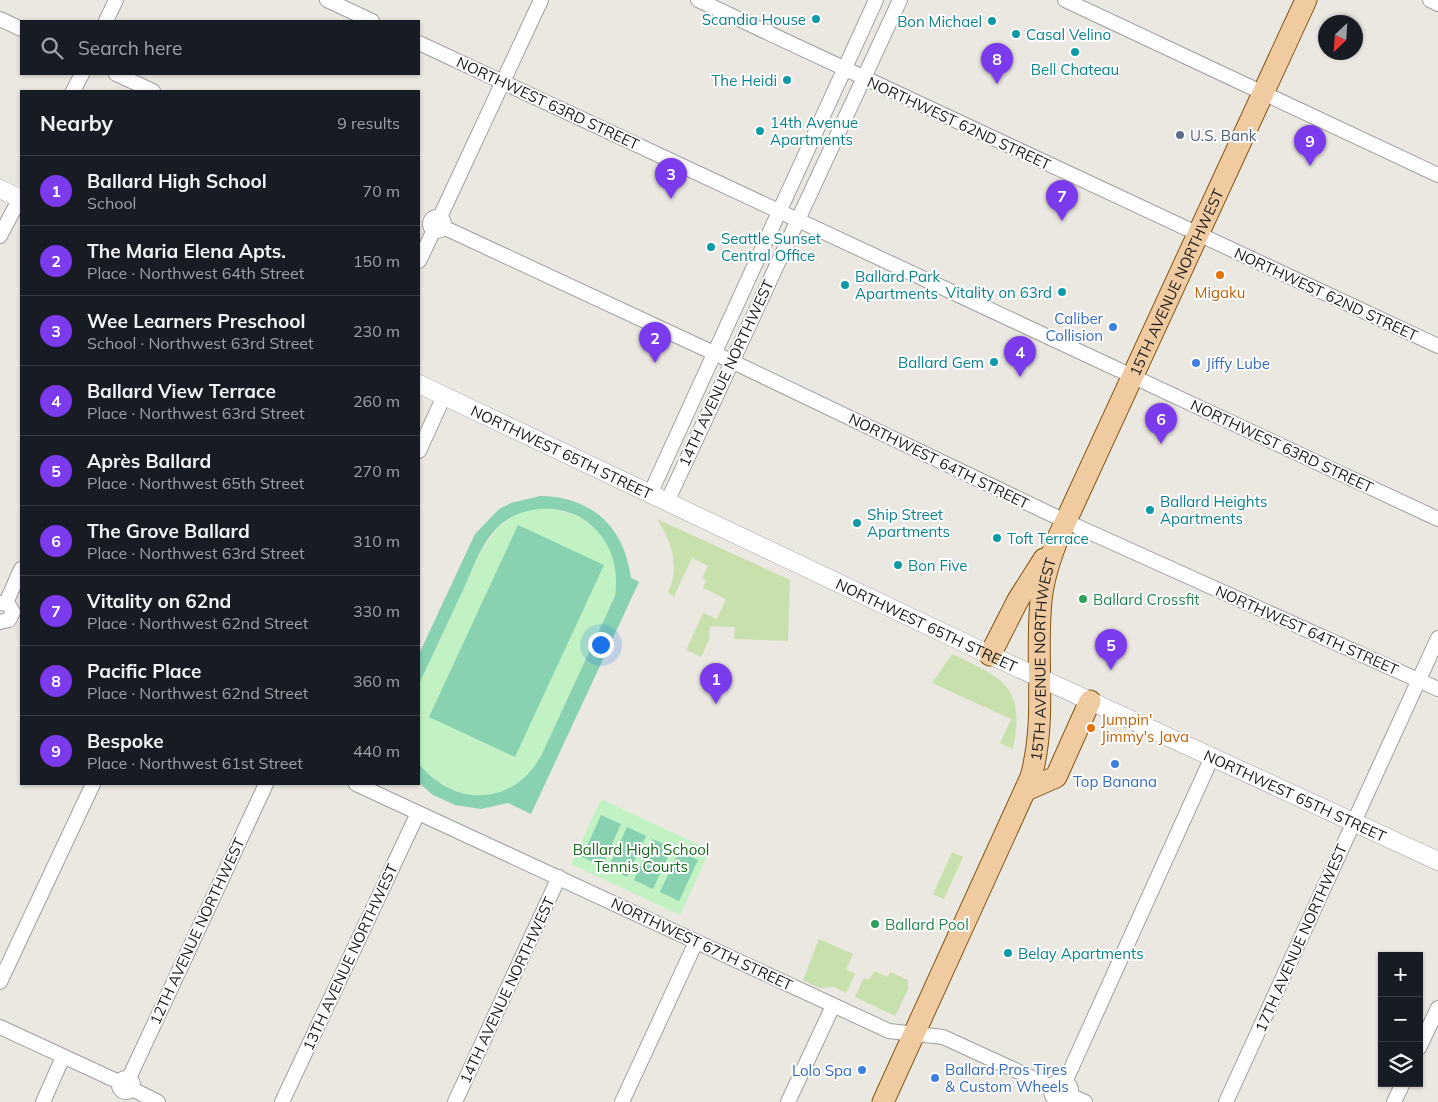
<!DOCTYPE html>
<html lang="en">
<head>
<meta charset="utf-8">
<style>
  :root { --surface:#171b24; --page:#242831; --text:#f1f3f6; --muted:#9ea1a6; --line:#363941; --accent:#7c3aed }
  body { margin:0; font-family:Mulish,sans-serif; background:var(--page); color:var(--text) }
  .controls { position:absolute; right:15px; bottom:15px; display:grid; overflow:hidden; border-radius:0px; box-shadow:0 1px 4px #0004 }
  .controls button { width:45px; height:45px; display:grid; place-items:center; padding:0; border:0; border-bottom:1px solid var(--line); background:var(--surface); color:var(--text); font:25px sans-serif }
  .compass { position:absolute; left:1318px; top:15px; width:45px; height:45px; border-radius:50%; background:var(--surface); box-shadow:0 1px 4px #0004; rotate:205deg }
  .you { position:absolute; left:600px; top:644px; width:18px; height:18px; margin:-12px; border:4px solid #fff; border-radius:50%; background:#1a73e8; box-shadow:0 0 0 8px #1a73e833 }
  .badge { display:grid; place-items:center; width:32px; height:32px; border-radius:50%; background:var(--accent); color:#fff; font-size:16px; font-weight:700 }
  .pin { position:absolute; translate:-50% -41px; filter:drop-shadow(0 1px 2px #0008) }
  .pin::after { content:''; position:absolute; top:26px; width:18px; height:15px; background:inherit; clip-path:polygon(0 0,100% 0,50% 100%) }
  .list { margin:0; padding:0; list-style:none }
  h2 { display:flex; justify-content:space-between; align-items:center; height:65px; margin:0; padding:0 20px; font-size:21px }
  h2 small { font-size:16px; font-weight:400; color:var(--muted) }
  .list li { display:grid; grid-template-columns:32px 1fr auto; gap:15px; align-items:center; box-sizing:border-box; height:70px; padding:0 20px; border-top:1px solid var(--line) }
  .list b { display:block; font-size:19px; white-space:nowrap }
  .list p { margin:0; font-size:16px; white-space:nowrap; color:var(--muted) }
  .list em { font-size:16px; font-style:normal; color:var(--muted) }
  .icon { flex:none; width:28px; height:28px; fill:none; stroke:currentColor; stroke-width:2; stroke-linecap:round; stroke-linejoin:round }
  .map { position:relative; flex:none; width:1438px; height:1102px; overflow:hidden }
  .search { position:absolute; background:var(--surface); box-shadow:0 1px 4px #0004; left:20px; top:20px; width:400px; height:55px; display:flex; align-items:center; gap:12px; box-sizing:border-box; padding:0 18px; border-radius:0px; color:var(--muted); font-size:19px }
  .panel { position:absolute; background:var(--surface); box-shadow:0 1px 4px #0004; left:20px; top:90px; width:400px; height:695px; border-radius:0px }
  .map>svg:first-child { display:block }
  .grass { fill:#c8e0ac }
  .park { fill:#c2f2c4 }
  .pitch { fill:#88d2b2 }
  .lines { fill:none; stroke-linecap:round; stroke-linejoin:round }
  .minor-casing { stroke:#9f9f9f; stroke-width:16 }
  .tertiary-casing { stroke:#9f9f9f; stroke-width:19 }
  .primary-casing { stroke:#815711; stroke-width:23 }
  .minor { stroke:#fff; stroke-width:14 }
  .tertiary { stroke:#fff; stroke-width:18 }
  .primary { stroke:#f0cba2; stroke-width:21 }
  .culture-dot { fill:#0f9aa8; stroke:#fff; stroke-width:2 }
  .service-dot { fill:#5c6f8a; stroke:#fff; stroke-width:2 }
  .food-dot { fill:#e8710a; stroke:#fff; stroke-width:2 }
  .shop-dot { fill:#3f7fe0; stroke:#fff; stroke-width:2 }
  .leisure-dot { fill:#2e9e5b; stroke:#fff; stroke-width:2 }
  .labels { text-anchor:middle; dominant-baseline:central; stroke-width:4; stroke-linejoin:round; paint-order:stroke }
  .culture-label { font-size:15px; fill:#0d838f; stroke:#fff; text-anchor:start }
  .street-label { font-size:15px; fill:#1b1b1b; stroke:#fff }
  .service-label { font-size:15px; fill:#4e5e75; stroke:#fff; text-anchor:start }
  .food-label { font-size:15px; fill:#c56008; stroke:#fff }
  .shop-label { font-size:15px; fill:#366cbe; stroke:#fff; text-anchor:end }
  .leisure-label { font-size:15px; fill:#27864d; stroke:#fff; text-anchor:start }
  .park-label { font-size:15px; fill:#176b1a; stroke:#fff }
</style>
</head>
<body>
<div class="map">
<svg width="1438" height="1102" viewBox="0 0 1438 1102">
  <rect width="100%" height="100%" fill="#ebe8e2"/>
  <path class="grass" d="M657,519l133,61 -2,61 -54,-2 1,-12 -25,-1 -1,14 -8,17 -15,-7 17,-37 14,6 9,-20 -23,-11 3,-8 -4,-2 6,-12 -16,-8 -18,38 -6,-3c12,-26 4,-51 -11,-74z
    M952,654c50,24 74,31 61,95l-13,-6 11,-24 -79,-36z
    M952,852l11,5 -19,42 -11,-5z
    M819,939l34,15 -7,15 9,5 -9,19 -12,-6 -15,1 -16,-8z
    M874,971l14,6 2,-5 18,8v9l-13,27 -40,-19 9,-19 5,2z"/>
  <path class="park" d="M545,508c50,5 77,38 70,88l-74,160c-28,50 -86,52 -122,8v-80l62,-133 17,-23 12,-10 16,-7z
    M601,799l109,51 -30,65 -109,-51z"/>
  <path class="pitch" d="M540,496c52,1 84,30 91,82l8,4 -108,232 -23,-11 -27,6 -26,-4 -22,-10 -14,-12v-19c36,44 94,42 122,-8l74,-160c4,-28 -3,-52 -24,-71 -26,-23 -70,-21 -94,3 -16,16 -24,40 -33,60 -15,32 -30,64 -45,96v-30l56,-120 24,-25 12,-6z
    M518,525l86,40 -89,192 -86,-40z
    M601,815l20,9 -19,42 -20,-9z
    M627,827l19,9 -19,41 -19,-9z
    M653,839l19,9 -19,41 -19,-9z
    M679,851l19,9 -19,41 -19,-9z"/>
  <g class="lines">
    <g class="minor-casing">
      <path id="minor" d="M327,0l45,21
        M698,0l740,346
        M1065,0l373,175
        M1430,0l8,4
        M0,19l21,10
        M106,21l10,-21
        M419,43l1019,476
        M116,74l37,17
        M73,91l9,-17
        M430 224a7 7 0 1 1 14 0a7 7 0 1 1-14 0Z
        M440,217l101,-217
        M443,227l288,134 334,160 373,168
        M0,236l21,-40
        M419,261l15,-31
        M419,451l25,-55
        M650,494l226,-494
        M667,502l233,-502
        M0,603l8,1 5,8 -4,8 -9,2
        M6,603l15,-34
        M356,784l533,247 54,6 109,50
        M0,982l93,-198
        M0,1027l119,55
        M1419,1048l19,-40
        M119 1085a7 7 0 1 1 14 0a7 7 0 1 1-14 0Z
        M129,1078l137,-294
        M1051 1091a10 10 0 1 1 20 0a10 10 0 1 1-20 0Z
        M1065,1082l147,-325
        M132,1089l26,13
        M1070,1095l15,7
        M43,1102l20,-45
        M282,1102l136,-289
        M455,1102l104,-225
        M622,1102l74,-160
        M788,1102l45,-96
        M1226,1102l212,-464
        M1394,1102l9,-19"/>
    </g>
    <g class="tertiary-casing">
      <g id="tertiary">
        <path d="M0,189l21,10"/>
        <path id="s1" d="M419,384l571,271 448,206"/>
      </g>
    </g>
    <g class="primary-casing">
      <g id="primary">
        <path d="M990,655l28,-55 26,-41"/>
        <path d="M1026,790l30,-13 34,-76"/>
        <path id="s2" d="M883,1102l148,-325c16,-59 4,-117 10,-176 2,-22 9,-43 17,-63l248,-538"/>
      </g>
    </g>
    <use href="#minor" class="minor"/>
    <use href="#tertiary" class="tertiary"/>
    <use href="#primary" class="primary"/>
  </g>
  <g class="culture-dot">
    <circle cx="816" cy="19" r="5"/>
    <circle cx="992" cy="21" r="5"/>
    <circle cx="1016" cy="34" r="5"/>
    <circle cx="1075" cy="52" r="5"/>
    <circle cx="787" cy="80" r="5"/>
    <circle cx="760" cy="131" r="5"/>
    <circle cx="711" cy="247" r="5"/>
    <circle cx="845" cy="285" r="5"/>
    <circle cx="1062" cy="292" r="5"/>
    <circle cx="994" cy="362" r="5"/>
    <circle cx="1150" cy="510" r="5"/>
    <circle cx="857" cy="523" r="5"/>
    <circle cx="997" cy="538" r="5"/>
    <circle cx="898" cy="565" r="5"/>
    <circle cx="1008" cy="953" r="5"/>
  </g>
  <circle class="service-dot" cx="1180" cy="135" r="5"/>
  <g class="food-dot">
    <circle cx="1220" cy="275" r="5"/>
    <circle cx="1091" cy="728" r="5"/>
  </g>
  <g class="shop-dot">
    <circle cx="1113" cy="327" r="5"/>
    <circle cx="1196" cy="363" r="5"/>
    <circle cx="1115" cy="764" r="5"/>
    <circle cx="862" cy="1070" r="5"/>
    <circle cx="935" cy="1078" r="5"/>
  </g>
  <g class="leisure-dot">
    <circle cx="1083" cy="599" r="5"/>
    <circle cx="875" cy="924" r="5"/>
  </g>
  <g class="labels">
    <g class="culture-label">
      <text x="806" y="19" text-anchor="end">Scandia House</text>
      <text x="982" y="21" text-anchor="end">Bon Michael</text>
      <text x="1026" y="34">Casal Velino</text>
      <text x="1075" y="69" text-anchor="middle">Bell Chateau</text>
      <text x="777" y="80" text-anchor="end">The Heidi</text>
      <text x="770" y="122">14th Avenue<tspan x="770" dy="17">Apartments</tspan></text>
      <text x="721" y="238">Seattle Sunset<tspan x="721" dy="17">Central Office</tspan></text>
      <text x="855" y="276">Ballard Park<tspan x="855" dy="17">Apartments</tspan></text>
      <text x="1052" y="292" text-anchor="end">Vitality on 63rd</text>
      <text x="984" y="362" text-anchor="end">Ballard Gem</text>
      <text x="1160" y="501">Ballard Heights<tspan x="1160" dy="17">Apartments</tspan></text>
      <text x="867" y="514">Ship Street<tspan x="867" dy="17">Apartments</tspan></text>
      <text x="1007" y="538">Toft Terrace</text>
      <text x="908" y="565">Bon Five</text>
      <text x="1018" y="953">Belay Apartments</text>
    </g>
    <g class="street-label">
      <text transform="translate(548 103) rotate(25)">NORTHWEST 63RD STREET</text>
      <text transform="translate(959 123) rotate(25)">NORTHWEST 62ND STREET</text>
      <text stroke="none"><textPath href="#s2" startOffset="881">15TH AVENUE NORTHWEST</textPath></text>
      <text transform="translate(1326 294) rotate(25)">NORTHWEST 62ND STREET</text>
      <text transform="translate(726 373) rotate(-65)">14TH AVENUE NORTHWEST</text>
      <text transform="translate(1282 446) rotate(25)">NORTHWEST 63RD STREET</text>
      <text stroke="none"><textPath href="#s1" startOffset="158">NORTHWEST 65TH STREET</textPath></text>
      <text transform="translate(939 461) rotate(26)">NORTHWEST 64TH STREET</text>
      <text stroke="none"><textPath href="#s1" startOffset="562">NORTHWEST 65TH STREET</textPath></text>
      <text transform="translate(1307 630) rotate(24)">NORTHWEST 64TH STREET</text>
      <text stroke="none"><textPath href="#s2" startOffset="476">15TH AVENUE NORTHWEST</textPath></text>
      <text stroke="none"><textPath href="#s1" startOffset="968">NORTHWEST 65TH STREET</textPath></text>
      <text transform="translate(197 931) rotate(-65)">12TH AVENUE NORTHWEST</text>
      <text transform="translate(1301 938) rotate(-66)">17TH AVENUE NORTHWEST</text>
      <text transform="translate(702 944) rotate(25)">NORTHWEST 67TH STREET</text>
      <text transform="translate(350 957) rotate(-65)">13TH AVENUE NORTHWEST</text>
      <text transform="translate(507 990) rotate(-65)">14TH AVENUE NORTHWEST</text>
    </g>
    <g class="service-label">
      <text x="1190" y="135">U.S. Bank</text>
    </g>
    <g class="food-label">
      <text x="1220" y="292">Migaku</text>
      <text x="1101" y="719" text-anchor="start">Jumpin'<tspan x="1101" dy="17">Jimmy's Java</tspan></text>
    </g>
    <g class="shop-label">
      <text x="1103" y="318">Caliber<tspan x="1103" dy="17">Collision</tspan></text>
      <text x="1206" y="363" text-anchor="start">Jiffy Lube</text>
      <text x="1115" y="781" text-anchor="middle">Top Banana</text>
      <text x="945" y="1069" text-anchor="start">Ballard Pros Tires<tspan x="945" dy="17">&amp; Custom Wheels</tspan></text>
      <text x="852" y="1070">Lolo Spa</text>
    </g>
    <g class="leisure-label">
      <text x="1093" y="599">Ballard Crossfit</text>
      <text x="885" y="924">Ballard Pool</text>
    </g>
    <g class="park-label">
      <text x="641" y="849">Ballard High School<tspan x="641" dy="17">Tennis Courts</tspan></text>
    </g>
  </g>
</svg>
<div class="controls">
<button>+</button>
<button>−</button>
<button><svg class="icon" aria-label="layers" viewBox="0 0 24 24"><path d="M12 4l9 5-9 5-9-5zM3 14l9 5 9-5"/></svg></button>
</div>
<svg class="compass" viewBox="-18 -18 36 36"><path d="M0-13l5 13h-10z" fill="#e53935"/><path d="M0 13l5-13h-10z" fill="#9ea1a6"/></svg>
<div class="you"></div>
<div class="pin badge" style="left:716px;top:704px">1</div>
<div class="pin badge" style="left:655px;top:363px">2</div>
<div class="pin badge" style="left:671px;top:199px">3</div>
<div class="pin badge" style="left:1020px;top:377px">4</div>
<div class="pin badge" style="left:1111px;top:670px">5</div>
<div class="pin badge" style="left:1161px;top:444px">6</div>
<div class="pin badge" style="left:1062px;top:221px">7</div>
<div class="pin badge" style="left:997px;top:84px">8</div>
<div class="pin badge" style="left:1310px;top:166px">9</div>
<div class="search"><svg class="icon" aria-label="search" viewBox="0 0 24 24"><circle cx="10" cy="10" r="6"/><path d="M15 15l6 6"/></svg>Search here</div>
<section class="panel">
<h2>Nearby<small>9 results</small></h2>
<ul class="list">
<li><span class="badge">1</span><div><b>Ballard High School</b><p>School</p></div><em>70 m</em></li>
<li><span class="badge">2</span><div><b>The Maria Elena Apts.</b><p>Place · Northwest 64th Street</p></div><em>150 m</em></li>
<li><span class="badge">3</span><div><b>Wee Learners Preschool</b><p>School · Northwest 63rd Street</p></div><em>230 m</em></li>
<li><span class="badge">4</span><div><b>Ballard View Terrace</b><p>Place · Northwest 63rd Street</p></div><em>260 m</em></li>
<li><span class="badge">5</span><div><b>Après Ballard</b><p>Place · Northwest 65th Street</p></div><em>270 m</em></li>
<li><span class="badge">6</span><div><b>The Grove Ballard</b><p>Place · Northwest 63rd Street</p></div><em>310 m</em></li>
<li><span class="badge">7</span><div><b>Vitality on 62nd</b><p>Place · Northwest 62nd Street</p></div><em>330 m</em></li>
<li><span class="badge">8</span><div><b>Pacific Place</b><p>Place · Northwest 62nd Street</p></div><em>360 m</em></li>
<li><span class="badge">9</span><div><b>Bespoke</b><p>Place · Northwest 61st Street</p></div><em>440 m</em></li>
</ul>
</section>
</div>
</body>
</html>
